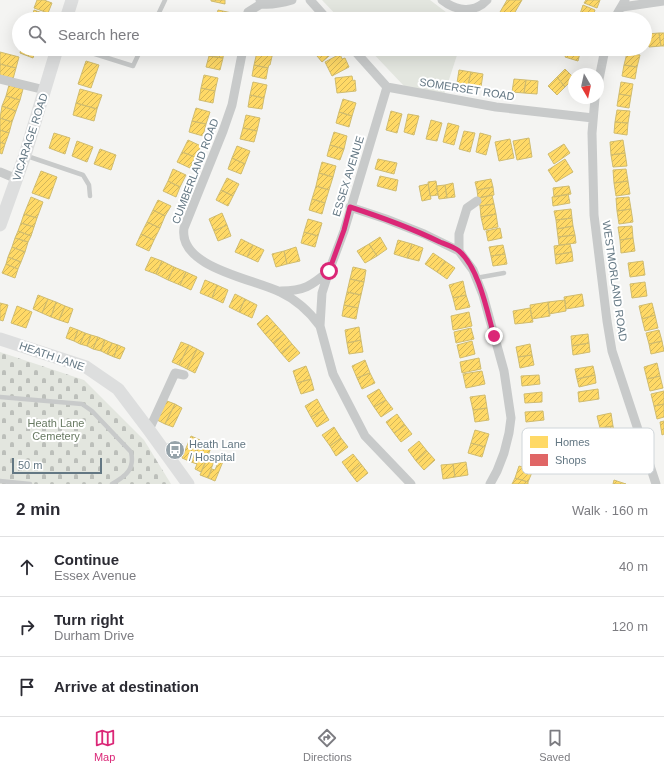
<!DOCTYPE html>
<html lang="en">
<head>
<meta charset="utf-8">
<style>
  :root { --surface:#fff; --page:#f7f7f7; --text:#2b2b33; --muted:#7c7c81; --line:#e1e1e2; --accent:#db2777 }
  body { margin:0; font-family:Arial,sans-serif; background:var(--page); color:var(--text) }
  .compass { position:absolute; left:568px; top:68px; width:36px; height:36px; border-radius:50%; background:var(--surface); box-shadow:0 4px 16px #0002; rotate:171deg }
  .scale { position:absolute; left:12px; bottom:10px; width:90px; box-sizing:border-box; padding-left:4px; border:2px solid #637783; border-top:0; font-size:11px; line-height:14px; white-space:nowrap; color:#637783; -webkit-text-stroke:3px #fff; paint-order:stroke }
  .stop { position:absolute; width:12px; height:12px; margin:-9px; border:3px solid #db2777; border-radius:50%; background:#fff }
  .stop.end { background:#db2777; border-color:#fff; box-shadow:0 1px 4px #0008 }
  .list { margin:0; padding:0; list-style:none }
  h2 { display:flex; justify-content:space-between; align-items:center; height:52px; margin:0; padding:0 16px; font-size:17px }
  h2 small { font-size:13px; font-weight:400; color:var(--muted) }
  .list li { display:grid; grid-template-columns:26px 1fr auto; gap:12px; align-items:center; box-sizing:border-box; height:60px; padding:0 16px; border-top:1px solid var(--line) }
  .list b { display:block; font-size:15px; white-space:nowrap }
  .list p { margin:0; font-size:13px; white-space:nowrap; color:var(--muted) }
  .list em { font-size:13px; font-style:normal; color:var(--muted) }
  .icon { flex:none; width:22px; height:22px; fill:none; stroke:currentColor; stroke-width:2; stroke-linecap:round; stroke-linejoin:round }
  .map { position:relative; flex:none; width:664px; height:484px; overflow:hidden }
  .search { position:absolute; background:var(--surface); box-shadow:0 4px 16px #0002; left:12px; right:12px; top:12px; height:44px; display:flex; align-items:center; gap:10px; box-sizing:border-box; padding:0 14px; border-radius:22px; color:var(--muted); font-size:15px }
  .sheet { height:232px; background:var(--surface) }
  nav { display:flex; justify-content:space-around; align-items:center; box-sizing:border-box; height:56px; border-top:1px solid var(--line); background:var(--surface); font-size:11px; color:var(--muted) }
  nav a { display:grid; justify-items:center; gap:2px }
  nav .on { color:var(--accent) }
  .map>svg:first-child { display:block }
  .cemetery { fill:url(#cemetery-stones) }
  .park { fill:#e3e6df }
  .homes { fill:url(#homes-hatch); stroke:#d0bc6f }
  .shops { fill:url(#shops-hatch); stroke:#ba6b6f }
  .lines { fill:none; stroke-linecap:round; stroke-linejoin:round }
  .lane { stroke:#c8caca; stroke-width:4.5 }
  .street { stroke:#c8caca; stroke-width:9 }
  .secondary { stroke:#dddede; stroke-width:13 }
  .route { stroke:#db2777; stroke-width:5 }
  .labels { text-anchor:middle; dominant-baseline:central; stroke-width:4; stroke-linejoin:round; paint-order:stroke }
  .street-label { font-size:11px; fill:#637783; stroke:#fff }
  .park-label { font-size:11px; fill:#687a62; stroke:#fff }
  .poi-label { font-size:11px; fill:#637783; stroke:#fff; text-anchor:start }
  .key { fill:#fff; stroke:#d0d6da; stroke-width:1 }
  .key-label { font-size:11px; fill:#637783 }
</style>
</head>
<body>
<div class="map">
<svg width="664" height="484" viewBox="0 0 664 484">
  <defs>
    <pattern id="cemetery-stones" width="16" height="16" patternUnits="userSpaceOnUse"><rect width="16" height="16" fill="#e3e6df"/><path d="M2 7V4a2 2 0 0 1 4 0v3zM10 15v-3a2 2 0 0 1 4 0v3z" fill="#bcbfba"/></pattern>
    <pattern id="homes-hatch" width="6" height="6" patternUnits="userSpaceOnUse"><rect width="6" height="6" fill="#ffd966"/><path d="M-1 1l2-2M0 6l6-6M5 7l2-2" fill="none" stroke="#d2b559"/></pattern>
    <pattern id="shops-hatch" width="6" height="6" patternUnits="userSpaceOnUse"><rect width="6" height="6" fill="#e06666"/><path d="M-1 1l2-2M0 6l6-6M5 7l2-2" fill="none" stroke="#b95959"/></pattern>
  </defs>
  <rect width="100%" height="100%" fill="#f4f4f2"/>
  <path class="cemetery" d="M0,352l84,28 60,60 27,44h-171z"/>
  <path class="park" d="M322,0h108l25,19h-115z
    M369,49h90l-15,46 -40,-9z"/>
  <path class="homes" d="M37,0h7l8,3 -4,10 -14,-5z
    M211,0h14v4l-14,-3z
    M507,0h15l-11,19h-15z
    M586,0h14l-3,8 -13,-5z
    M583,5l12,5 -3,9h-8l-5,-2z
    M34,10l14,5 -1,4h-16z
    M218,10l14,3 -2,6h-14z
    M659,33h5v13h-3z
    M659,33l2,13 -12,1 -2,-13z
    M21,49h15l-3,9 -13,-5z
    M210,49h14l-1,9 -14,-2z
    M259,49l14,3 -3,13h-1l-1,3 -14,-3 3,-13h2z
    M313,49h19l3,2 -13,11 -10,-12z
    M568,49h13l-3,12 -13,-4z
    M0,52l19,5 -3,11 -16,-4z
    M627,53l13,2 -3,12 -13,-2z
    M340,54l2,5 3,-1 4,9 -17,9 -7,-14z
    M209,56l14,2 -3,12 -14,-3z
    M86,61l13,4 -8,23 -13,-4z
    M0,64l16,4 -3,11 -13,-4z
    M254,65l14,3 -2,11 -14,-3z
    M624,65l13,2 -2,12 -13,-3z
    M565,69l9,9 -9,9 -8,-10z
    M459,70l12,2 -3,13 -11,-2z
    M471,72l12,2 -2,13 -13,-2z
    M204,75l14,3 -3,13 -14,-3z
    M352,76l1,5 2,-1 1,11 -19,2 -2,-15z
    M557,77l8,10 -8,8 -9,-9z
    M514,79l12,1 -2,13 -12,-1z
    M526,80l12,1 -1,13 -13,-1z
    M253,82l14,3 -3,13 -14,-3z
    M621,82l12,2 -2,12 -12,-2z
    M9,85l14,4 -3,11 -14,-4z
    M201,88l14,3 -2,12 -14,-3z
    M80,89l22,6 -5,14 -21,-6z
    M619,94l12,2 -2,12 -12,-2z
    M250,95l14,3 -2,11 -14,-2z
    M6,96l14,4 -4,11 -14,-5z
    M343,99l13,4 -4,13 -13,-4z
    M76,103l21,6 -3,12 -21,-6z
    M2,106l14,5 -4,11 -12,-4z
    M196,108l14,4 -4,12 -14,-3z
    M617,110l13,1 -2,12 -13,-1z
    M391,111l11,3 -5,19 -11,-3z
    M339,112l13,4 -3,11 -13,-4z
    M408,114l11,2 -5,19 -10,-3z
    M246,115l14,3 -3,13 -14,-3z
    M0,118l12,4 -3,11 -9,-3z
    M431,120l11,3 -5,18 -11,-2z
    M192,121l14,3 -3,12 -14,-4z
    M615,122l13,1 -1,12 -13,-2z
    M448,123l11,3 -5,19 -11,-3z
    M243,128l14,3 -3,11 -14,-3z
    M0,130l9,3 -4,11 -5,-2z
    M464,131l11,2 -5,19 -11,-3z
    M334,132l13,4 -3,13 -14,-4z
    M54,133l16,5 -5,16 -16,-6z
    M480,133l11,3 -5,19 -10,-3z
    M529,138l3,19 -15,3 -4,-19z
    M510,139l4,19 -15,3 -4,-19z
    M188,140l13,6 -6,11 -13,-5z
    M623,140l2,13 -14,2 -1,-13z
    M77,141l16,6 -6,15 -15,-6z
    M0,142l5,2 -3,10 -2,-1z
    M564,144l6,9 -16,11 -6,-10z
    M330,145l14,4 -4,11 -13,-4z
    M237,146l13,5 -5,13 -13,-6z
    M100,149l16,6 -5,15 -17,-6z
    M182,152l13,5 -5,11 -13,-6z
    M625,153l2,13 -14,1 -2,-12z
    M232,158l13,6 -4,10 -13,-5z
    M378,159l19,4 -3,11 -19,-5z
    M565,159l8,13 -17,10 -8,-12z
    M322,162l14,4 -3,11 -14,-4z
    M173,169l13,6 -6,12 -12,-6z
    M626,169l2,12 -14,2 -1,-13z
    M41,171l16,6 -8,22 -17,-6z
    M319,173l14,4 -4,13 -13,-4z
    M380,176l18,4 -2,11 -19,-5z
    M227,178l12,6 -6,12 -12,-6z
    M491,179l2,8 -16,3 -2,-8z
    M168,181l12,6 -4,10 -13,-6z
    M436,181l2,14 -8,1 -2,-14z
    M628,181l2,13 -14,2 -2,-13z
    M453,183l2,14 -8,1 -2,-13z
    M428,184l3,15 -9,2 -3,-15z
    M445,185l2,13 -8,1 -3,-13z
    M316,186l13,4 -4,13 -13,-4z
    M569,186l2,8 -17,3 -1,-9z
    M493,187l1,8 -16,3 -1,-8z
    M221,190l12,6 -5,10 -12,-6z
    M568,194l2,9 -17,3 -1,-9z
    M492,195l2,9 -14,2 -2,-8z
    M31,197l12,5 -6,16 -13,-4z
    M629,197l2,12 -14,2 -1,-13z
    M312,199l13,4 -3,11 -13,-4z
    M158,200l13,6 -6,10 -12,-6z
    M494,204l2,10 -15,3 -1,-11z
    M571,209l1,9 -16,2 -2,-9z
    M631,209l2,13 -14,2 -2,-13z
    M153,210l12,6 -5,12 -13,-6z
    M222,213l5,12 -13,6 -5,-12z
    M24,214l13,4 -3,9 -13,-4z
    M496,214l2,13 -14,3 -3,-13z
    M572,218l1,8 -16,3 -1,-9z
    M308,219l14,4 -4,13 -14,-4z
    M147,222l13,6 -6,12 -13,-6z
    M21,223l13,4 -3,9 -13,-5z
    M227,225l4,11 -13,5 -4,-10z
    M573,226l2,9 -17,2 -1,-8z
    M632,226l1,12 -13,2 -2,-13z
    M500,228l2,10 -14,3 -2,-10z
    M18,231l13,5 -3,6 -13,-4z
    M304,232l14,4 -3,11 -14,-4z
    M141,234l13,6 -5,11 -13,-6z
    M575,235l1,8 -17,2 -1,-8z
    M380,237l7,12 -10,7 -8,-12z
    M15,238l13,4 -3,10 -13,-5z
    M633,238l2,13 -14,2 -1,-13z
    M241,239l12,6 -6,12 -12,-5z
    M398,240l14,4 -5,14 -13,-4z
    M369,244l8,12 -12,7 -8,-12z
    M412,244l11,4 -4,13 -12,-3z
    M570,244l2,8 -17,3 -1,-9z
    M253,245l11,5 -6,12 -11,-5z
    M503,245l2,9 -14,2 -2,-9z
    M12,247l13,5 -4,10 -13,-5z
    M296,247l4,14 -13,3 -3,-13z
    M284,251l3,13 -11,3 -4,-13z
    M572,252l1,9 -17,3 -1,-9z
    M433,253l12,8 -8,11 -12,-8z
    M505,254l2,10 -14,2 -2,-10z
    M8,257l13,5 -3,7 -12,-5z
    M151,257l11,4 -6,13 -11,-4z
    M162,261l12,6 -6,13 -12,-6z
    M445,261l10,7 -8,11 -10,-7z
    M643,261l2,14 -15,2 -2,-14z
    M6,264l12,5 -3,9 -13,-5z
    M174,267l12,5 -6,13 -12,-5z
    M353,267l13,3 -2,12 -14,-3z
    M186,272l11,5 -6,13 -11,-5z
    M350,279l14,3 -3,13 -14,-3z
    M205,280l12,5 -5,13 -12,-5z
    M463,281l3,14 -13,3 -4,-13z
    M645,282l2,14 -15,2 -2,-14z
    M217,285l11,5 -5,13 -11,-5z
    M347,292l14,3 -3,13 -14,-3z
    M235,294l10,5 -6,13 -10,-5z
    M582,294l2,12 -18,3 -2,-12z
    M38,295l10,4 -6,14 -9,-4z
    M466,295l4,12 -14,3 -3,-12z
    M48,299l8,3 -5,15 -9,-4z
    M245,299l12,6 -5,13 -13,-6z
    M565,300l1,11 -17,3 -1,-12z
    M56,302l9,4 -6,14 -8,-3z
    M548,302l2,14 -18,3 -2,-14z
    M0,303l8,2 -5,16 -3,-1z
    M652,303l3,12 -13,4 -3,-13z
    M344,305l14,3 -2,11 -14,-3z
    M17,306l15,6 -6,16 -15,-5z
    M65,306l8,3 -5,14 -9,-3z
    M530,308l3,14 -18,2 -2,-13z
    M469,312l3,14 -19,4 -2,-14z
    M267,315l9,10 -11,9 -8,-10z
    M655,315l3,13 -13,3 -3,-12z
    M276,325l8,9 -11,9 -8,-9z
    M70,327l8,3 -4,11 -8,-3z
    M359,327l2,13 -14,3 -2,-13z
    M471,328l3,11 -18,4 -2,-11z
    M78,330l7,3 -5,11 -6,-3z
    M659,330l3,11 -13,3 -3,-11z
    M85,333l6,2 -4,11 -7,-2z
    M284,334l8,10 -11,9 -8,-10z
    M588,334l1,9 -17,3 -1,-10z
    M91,335l7,2 -5,12 -6,-3z
    M98,337l7,3 -4,11 -8,-2z
    M105,340l7,3 -5,11 -6,-3z
    M361,340l2,12 -14,2 -2,-11z
    M472,341l3,13 -15,4 -3,-13z
    M662,341l2,10 -13,3 -2,-10z
    M181,342l8,3 -10,20 -7,-3z
    M112,343l6,2 -4,12 -7,-3z
    M589,343l1,9 -17,3 -1,-9z
    M292,344l8,9 -11,9 -8,-9z
    M530,344l2,11 -14,2 -2,-10z
    M118,345l7,3 -5,11 -6,-2z
    M189,345l8,4 -10,20 -8,-4z
    M197,349l7,4 -9,20 -8,-4z
    M532,355l2,10 -14,3 -2,-11z
    M479,358l2,11 -19,4 -2,-11z
    M365,360l5,13 -13,5 -5,-12z
    M657,363l3,13 -13,3 -3,-12z
    M306,366l5,13 -14,4 -4,-12z
    M593,366l2,9 -18,4 -2,-10z
    M482,371l3,13 -19,4 -3,-14z
    M370,373l5,10 -13,6 -5,-11z
    M539,375l1,9 -18,2 -1,-10z
    M595,375l1,8 -17,4 -2,-8z
    M660,376l3,12 -13,3 -3,-12z
    M311,379l3,11 -13,4 -4,-11z
    M379,389l7,11 -12,7 -7,-11z
    M598,389l1,10 -20,3 -1,-10z
    M664,391v13l-10,2 -3,-12z
    M542,392v10l-17,1 -1,-9z
    M485,395l2,13 -14,2 -3,-13z
    M317,399l6,11 -12,7 -6,-11z
    M386,400l7,9 -12,8 -7,-10z
    M167,401l8,3 -10,20 -8,-4z
    M175,404l7,4 -9,19 -8,-3z
    M664,404v13l-7,2 -3,-13z
    M487,408l2,12 -14,2 -2,-12z
    M323,410l6,10 -12,7 -6,-10z
    M543,411l1,9 -18,2 -1,-10z
    M611,413l2,13 -13,2 -3,-12z
    M397,414l8,11 -11,8 -8,-11z
    M664,421v13l-2,1 -2,-13z
    M405,425l7,9 -11,8 -7,-9z
    M613,426l3,12 -14,3 -2,-13z
    M334,427l7,11 -11,8 -8,-11z
    M475,430l14,4 -4,13 -14,-4z
    M191,436l9,4 -9,22 -9,-4z
    M341,438l7,9 -12,9 -6,-10z
    M419,441l8,10 -11,10 -8,-11z
    M199,443l12,5 -10,24 -6,-3 2,-5 -6,-2z
    M471,443l14,4 -3,10 -14,-4z
    M427,451l8,9 -11,10 -8,-9z
    M353,454l8,10 -11,9 -8,-11z
    M209,455l6,3 -7,20 -8,-3z
    M220,458l4,1 -9,22 -7,-3 4,-9 3,1z
    M466,462l2,13 -13,2 -2,-13z
    M361,464l7,9 -11,9 -7,-9z
    M453,464l2,13 -12,2 -2,-14z
    M519,466l14,4 -5,12 -13,-4z
    M515,478l13,4v2h-16z
    M614,480l12,4h-13z"/>
  <path class="shops" d="M92,15l13,4h-14z"/>
  <g class="lines">
    <path class="lane" d="M156,19l9,-19
      M79,49l54,17 8,-17
      M27,156l56,19 6,10 1,11
      M476,278l28,-5
      M0,397l82,7 10,7 39,41c4,17 -5,24 -19,32
      M0,481l30,3"/>
    <path class="street" d="M260,0l1,4c11,1 21,-1 31,-4
      M310,0l17,19
      M442,0c14,11 32,14 45,0
      M622,7l42,-6
      M247,19l1,-7 13,-8
      M615,19c2,-7 7,-12 10,-19
      M243,49l-11,56 -9,26 -39,97c-6,40 71,51 96,64 17,8 29,19 40,34
      M353,49l34,38 109,20 97,11
      M0,79l45,11
      M598,84l7,-35
      M387,87l-43,144 -15,40 -7,22 -2,33 13,48 32,62 46,48
      M595,98l-3,35 2,82 13,106 5,30 44,133
      M0,172l17,7
      M350,207l36,12 38,15 35,17 14,19 10,25 21,76 7,47 -2,15 -5,20 -7,18 -7,13
      M459,251v-17l8,-26 10,-7
      M281,291c23,0 30,-5 48,-20
      M149,430l26,-57 9,2"/>
    <path class="secondary" d="M66,19l6,-19
      M0,225l25,-70 32,-106
      M0,339l86,28 32,22 31,41 39,54"/>
  </g>
  <g class="lines">
    <path class="route" d="M329,271l15,-41 6,-23c31,10 61,21 90,35 5,2 14,5 19,9 20,17 28,60 35,85"/>
  </g>
  <defs>
    <g id="bus-disc" transform="scale(1)"><circle r="9.5" fill="#96a3aa" stroke="#fff"/><path d="M-5-6H5V4H4V6H2V4H-2V6H-4V4H-5ZM-3.5-4V0h7V-4ZM-3.5 1.2v1.5H-2V1.2ZM2 1.2v1.5H3.5V1.2Z" fill="#fff"/></g>
  </defs>
  <g fill-rule="evenodd">
    <use href="#bus-disc" x="175" y="450"/>
  </g>
  <g class="labels">
    <g class="street-label">
      <text transform="translate(467 89) rotate(9)">SOMERSET ROAD</text>
      <text transform="translate(30 137) rotate(-72)">VICARAGE ROAD</text>
      <text transform="translate(195 171) rotate(-69)">CUMBERLAND ROAD</text>
      <text transform="translate(348 176) rotate(-73)">ESSEX AVENUE</text>
      <text transform="translate(615 281) rotate(82)">WESTMORLAND ROAD</text>
      <text transform="translate(52 356) rotate(19)">HEATH LANE</text>
    </g>
    <g class="park-label">
      <text x="56" y="423">Heath Lane<tspan x="56" dy="13">Cemetery</tspan></text>
    </g>
    <g class="poi-label">
      <text x="189" y="444">Heath Lane<tspan x="189" dy="13">/ Hospital</tspan></text>
    </g>
  </g>
  <rect x="522" y="428" width="132" height="46" rx="6" class="key"/>
  <rect x="530" y="436" width="18" height="12" fill="#ffd966"/>
  <rect x="530" y="454" width="18" height="12" fill="#e06666"/>
  <g class="key-label">
    <text x="555" y="446">Homes</text>
    <text x="555" y="464">Shops</text>
  </g>
</svg>
<svg class="compass" viewBox="-18 -18 36 36"><path d="M0-13l5 13h-10z" fill="#e53935"/><path d="M0 13l5-13h-10z" fill="#7c7c81"/></svg>
<div class="scale">50 m</div>
<div class="stop" style="left:329px;top:271px"></div>
<div class="stop end" style="left:494px;top:336px"></div>
<div class="search"><svg class="icon" aria-label="search" viewBox="0 0 24 24"><circle cx="10" cy="10" r="6"/><path d="M15 15l6 6"/></svg>Search here</div>
</div>
<section class="sheet">
<h2>2 min<small>Walk · 160 m</small></h2>
<ul class="list">
<li><svg class="icon" aria-label="ahead" viewBox="0 0 24 24"><path d="M12 20V5M6 11l6-6 6 6"/></svg><div><b>Continue</b><p>Essex Avenue</p></div><em>40 m</em></li>
<li><svg class="icon" aria-label="right" viewBox="0 0 24 24"><path d="M7 20v-9h11M14 6l5 5-5 5"/></svg><div><b>Turn right</b><p>Durham Drive</p></div><em>120 m</em></li>
<li><svg class="icon" aria-label="arrive" viewBox="0 0 24 24"><path d="M6 21V4h12l-3 4 3 4H6"/></svg><div><b>Arrive at destination</b></div></li>
</ul>
</section>
<nav>
<a class="on"><svg class="icon" aria-label="map" viewBox="0 0 24 24"><path d="M3 6l6-2 6 2 6-2v14l-6 2-6-2-6 2zM9 4v14M15 6v14"/></svg>Map</a>
<a><svg class="icon" aria-label="directions" viewBox="0 0 24 24"><path d="M12 3l9 9-9 9-9-9zM9 14v-3h6M13 9l2 2-2 2"/></svg>Directions</a>
<a><svg class="icon" aria-label="saved" viewBox="0 0 24 24"><path d="M7 4h10v16l-5-4-5 4z"/></svg>Saved</a>
</nav>
</body>
</html>
